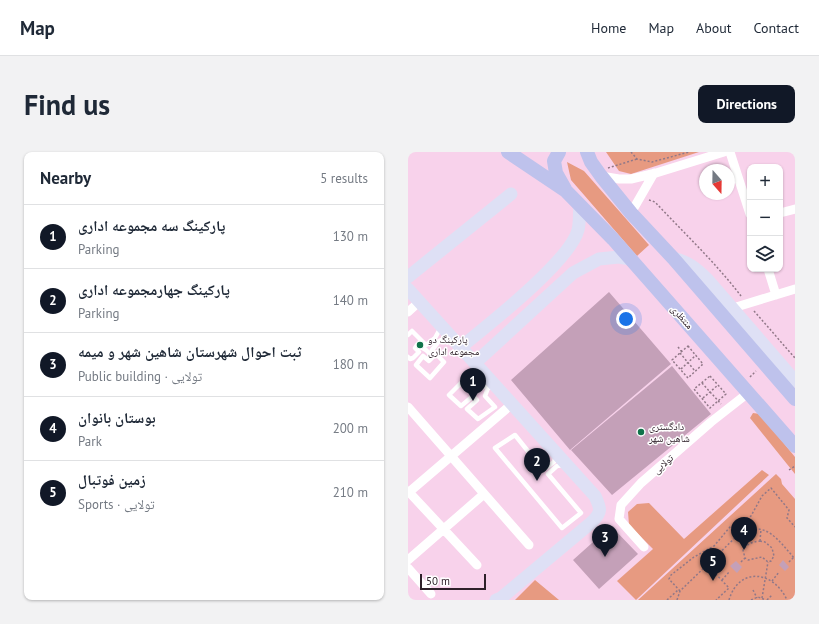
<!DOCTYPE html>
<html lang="en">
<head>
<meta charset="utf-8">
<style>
  :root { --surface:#fff; --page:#f2f2f3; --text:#1f2937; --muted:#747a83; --line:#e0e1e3; --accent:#111827 }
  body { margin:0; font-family:"PT Sans","Noto Naskh Arabic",sans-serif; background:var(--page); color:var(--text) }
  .controls { position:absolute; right:12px; top:12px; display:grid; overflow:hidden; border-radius:8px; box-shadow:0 1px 3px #0004 }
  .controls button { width:36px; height:36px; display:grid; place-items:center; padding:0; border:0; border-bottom:1px solid var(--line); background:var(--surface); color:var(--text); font:20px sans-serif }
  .compass { position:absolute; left:291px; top:12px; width:36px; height:36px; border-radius:50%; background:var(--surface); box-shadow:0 1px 3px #0004; rotate:160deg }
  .scale { position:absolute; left:12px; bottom:10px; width:66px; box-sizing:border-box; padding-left:4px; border:2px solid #2f212a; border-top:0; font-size:11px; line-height:14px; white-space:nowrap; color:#2f212a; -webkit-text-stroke:3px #fff; paint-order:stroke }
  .you { position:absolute; left:218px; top:167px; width:14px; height:14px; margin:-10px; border:3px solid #fff; border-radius:50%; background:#1a73e8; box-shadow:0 0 0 6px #1a73e833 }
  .badge { display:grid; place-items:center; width:26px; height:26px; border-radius:50%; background:var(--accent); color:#fff; font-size:13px; font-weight:700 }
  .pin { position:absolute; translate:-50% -33px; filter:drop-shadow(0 1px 2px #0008) }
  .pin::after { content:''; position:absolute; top:21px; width:14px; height:12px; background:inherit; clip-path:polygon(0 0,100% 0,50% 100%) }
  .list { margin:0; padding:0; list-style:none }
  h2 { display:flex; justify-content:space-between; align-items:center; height:52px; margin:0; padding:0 16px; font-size:17px }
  h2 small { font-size:13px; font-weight:400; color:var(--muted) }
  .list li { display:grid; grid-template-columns:26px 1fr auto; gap:12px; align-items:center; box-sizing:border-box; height:64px; padding:0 16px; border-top:1px solid var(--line) }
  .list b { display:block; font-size:15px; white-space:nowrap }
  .list p { margin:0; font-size:13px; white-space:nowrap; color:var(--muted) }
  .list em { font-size:13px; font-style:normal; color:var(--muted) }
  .icon { flex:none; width:22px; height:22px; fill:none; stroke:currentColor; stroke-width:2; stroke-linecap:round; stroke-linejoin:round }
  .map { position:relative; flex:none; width:387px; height:448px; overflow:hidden; border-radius:8px }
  header { display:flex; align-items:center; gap:24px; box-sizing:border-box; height:56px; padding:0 20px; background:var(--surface); border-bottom:1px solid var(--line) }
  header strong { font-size:19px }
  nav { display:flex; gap:22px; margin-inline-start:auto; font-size:14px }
  .intro { display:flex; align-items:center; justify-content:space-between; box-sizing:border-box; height:96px; padding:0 24px }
  h1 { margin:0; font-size:28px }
  .button { padding:10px 18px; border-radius:8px; background:var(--accent); color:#fff; font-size:14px; font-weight:700 }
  main { display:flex; gap:24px; padding:0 24px }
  aside { flex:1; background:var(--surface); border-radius:8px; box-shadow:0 1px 3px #0004 }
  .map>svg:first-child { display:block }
  .green { fill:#e79a81 }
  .building { fill:#c4a0b8 }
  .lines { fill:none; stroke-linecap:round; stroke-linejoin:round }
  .path { stroke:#917888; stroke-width:1.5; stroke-dasharray:2 2; stroke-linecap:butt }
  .lane { stroke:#fff; stroke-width:4.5 }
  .street { stroke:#fff; stroke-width:9 }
  .secondary { stroke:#dee0f5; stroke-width:13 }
  .primary { stroke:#bec2ec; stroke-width:14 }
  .poi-dot { fill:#10734a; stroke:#fff; stroke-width:1.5 }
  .labels { text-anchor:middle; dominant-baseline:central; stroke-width:3; stroke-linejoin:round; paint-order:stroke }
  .street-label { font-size:10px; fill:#2f212a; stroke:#fff }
  .poi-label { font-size:10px; fill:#2f212a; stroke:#fff; text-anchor:start }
</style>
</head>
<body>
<header>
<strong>Map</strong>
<nav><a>Home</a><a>Map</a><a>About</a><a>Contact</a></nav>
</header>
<div class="intro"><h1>Find us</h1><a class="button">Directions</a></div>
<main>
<aside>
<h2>Nearby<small>5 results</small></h2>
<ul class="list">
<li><span class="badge">1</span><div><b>پارکینگ سه مجموعه اداری</b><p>Parking</p></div><em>130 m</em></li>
<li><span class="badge">2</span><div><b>پارکینگ جهارمجموعه اداری</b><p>Parking</p></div><em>140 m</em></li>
<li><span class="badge">3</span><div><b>ثبت احوال شهرستان شاهین شهر و میمه</b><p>Public building · تولایی</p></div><em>180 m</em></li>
<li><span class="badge">4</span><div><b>بوستان بانوان</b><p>Park</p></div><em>200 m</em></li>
<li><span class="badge">5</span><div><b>زمین فوتبال</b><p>Sports · تولایی</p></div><em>210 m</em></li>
</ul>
</aside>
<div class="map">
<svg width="387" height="448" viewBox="0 0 387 448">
  <rect width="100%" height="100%" fill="#f8d2eb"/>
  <path class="green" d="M198,0h93l-68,22 -12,-3z
    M159,10l17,9 65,74 -12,11 -66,-76z
    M345,261l7,1 35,43v17l-45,-56z
    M354,318l7,5 -133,125 -19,-19 36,-32 -24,-24 -1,-13 9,-8 12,-1 35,36z
    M368,322l5,5 1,5 13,15v101h-157z
    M127,428l24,20h-44z"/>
  <path class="building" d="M201,140l62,72 -101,86 -59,-70z
    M264,214l39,48 -99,81 -41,-45z
    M203,374l27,28 -39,35 -26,-29z
    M375,408l6,7 -4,4 -6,-6z
    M328,409l6,6 -5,6 -7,-7z"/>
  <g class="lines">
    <path class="path" d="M223,0l6,7 15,3 37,-10
      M200,16l29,-9
      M241,48l6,2c29,31 60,60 86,94
      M346,159l41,47
      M280,194l15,18 -15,14 -16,-18z
      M270,195l4,5
      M272,201l15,18
      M273,217l15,-14
      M302,224l16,18 -16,14 -16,-19z
      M342,225l6,-6
      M294,231l19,21
      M295,246l15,-13
      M381,318l6,-4
      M352,389l5,1 7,6 2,8 -3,5 -3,1 -6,-5 -14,3 -3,-2 -2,-8c4,-6 9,-8 17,-9z
      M352,389l1,-12
      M333,410l4,-4
      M381,410l5,-5
      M305,419l16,17 -13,12
      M314,428l8,-9
      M364,429l7,-9
      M345,438l4,8
      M272,439l-11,-12 2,-4 23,-18 20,-11 16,-19 21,-11 11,-20 9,-8 18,22 -2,8 8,9
      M354,446l6,-36
      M259,448l11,-10
      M269,448l3,-9 58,-56c27,-17 40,5 57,24
      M321,448c10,-34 45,-29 58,0
      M343,448l7,-3 8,3
      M359,448l5,-5"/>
    <path class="lane" d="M0,183l4,-4 14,14 9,-7 6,-11
      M0,205l2,2 3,-1 6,-6 -4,-4 2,-3 9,5 7,7 -4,4 -6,-5 -7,9 14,13 14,-16 -12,-12 7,-9 9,-4
      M80,228v4l-10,6 -12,-12 -17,17 12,11 12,-10 4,4 -10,9 11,10 17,-12 -10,-11 3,-8 6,-2
      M148,303l-2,7 -11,8 -28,-35 -20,13 67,80 19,-15 -33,-39 9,-8 6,-1"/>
    <path class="street" d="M322,0l20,62
      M193,24l18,3h12l25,-6 68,-21
      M223,61l23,-40
      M372,61l15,-4
      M360,117l8,26
      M325,156l62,-19
      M0,160l12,-11
      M0,255l121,138
      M0,339l69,74
      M0,341l104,-89
      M236,395l-25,-28 2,-14 20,-22 70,-61 37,-29
      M0,408l76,-66
      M0,416l23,26"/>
    <path class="secondary" d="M265,106c15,4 23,10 34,21l88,102
      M0,125l103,-83
      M0,137l187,207c6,13 7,16 -3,26l-91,76 -5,2
      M53,195c27,-22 109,-86 117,-117 2,-7 1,-17 2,-24
      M67,211l98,-90 26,-14 20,-2 11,2"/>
    <path class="primary" d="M100,0l58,39 47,48 182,207
      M151,0l-5,9 2,12 9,16
      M179,0l4,10 10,14 30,37 42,45 122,141"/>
  </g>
  <g class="poi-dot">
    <circle cx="12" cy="193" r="4"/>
    <circle cx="233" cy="280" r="4"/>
  </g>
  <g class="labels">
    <g class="street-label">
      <text transform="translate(274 165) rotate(49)">منتظری</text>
      <text transform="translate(255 312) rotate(-41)">تولایی</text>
    </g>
    <g class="poi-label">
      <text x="20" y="187">پارکینگ دو<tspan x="20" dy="12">مجموعه اداری</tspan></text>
      <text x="241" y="274">دادگستری<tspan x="241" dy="12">شاهین شهر</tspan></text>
    </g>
  </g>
</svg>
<div class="controls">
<button>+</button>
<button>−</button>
<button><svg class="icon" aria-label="layers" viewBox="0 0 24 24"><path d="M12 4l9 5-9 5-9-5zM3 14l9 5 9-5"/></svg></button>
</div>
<svg class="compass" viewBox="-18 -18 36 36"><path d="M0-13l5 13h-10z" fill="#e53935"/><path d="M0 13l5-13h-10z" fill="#747a83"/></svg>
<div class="scale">50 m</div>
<div class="you"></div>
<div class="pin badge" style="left:65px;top:249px">1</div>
<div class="pin badge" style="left:129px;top:329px">2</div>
<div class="pin badge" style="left:197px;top:405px">3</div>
<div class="pin badge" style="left:336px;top:398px">4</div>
<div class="pin badge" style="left:305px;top:429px">5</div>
</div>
</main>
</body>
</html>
